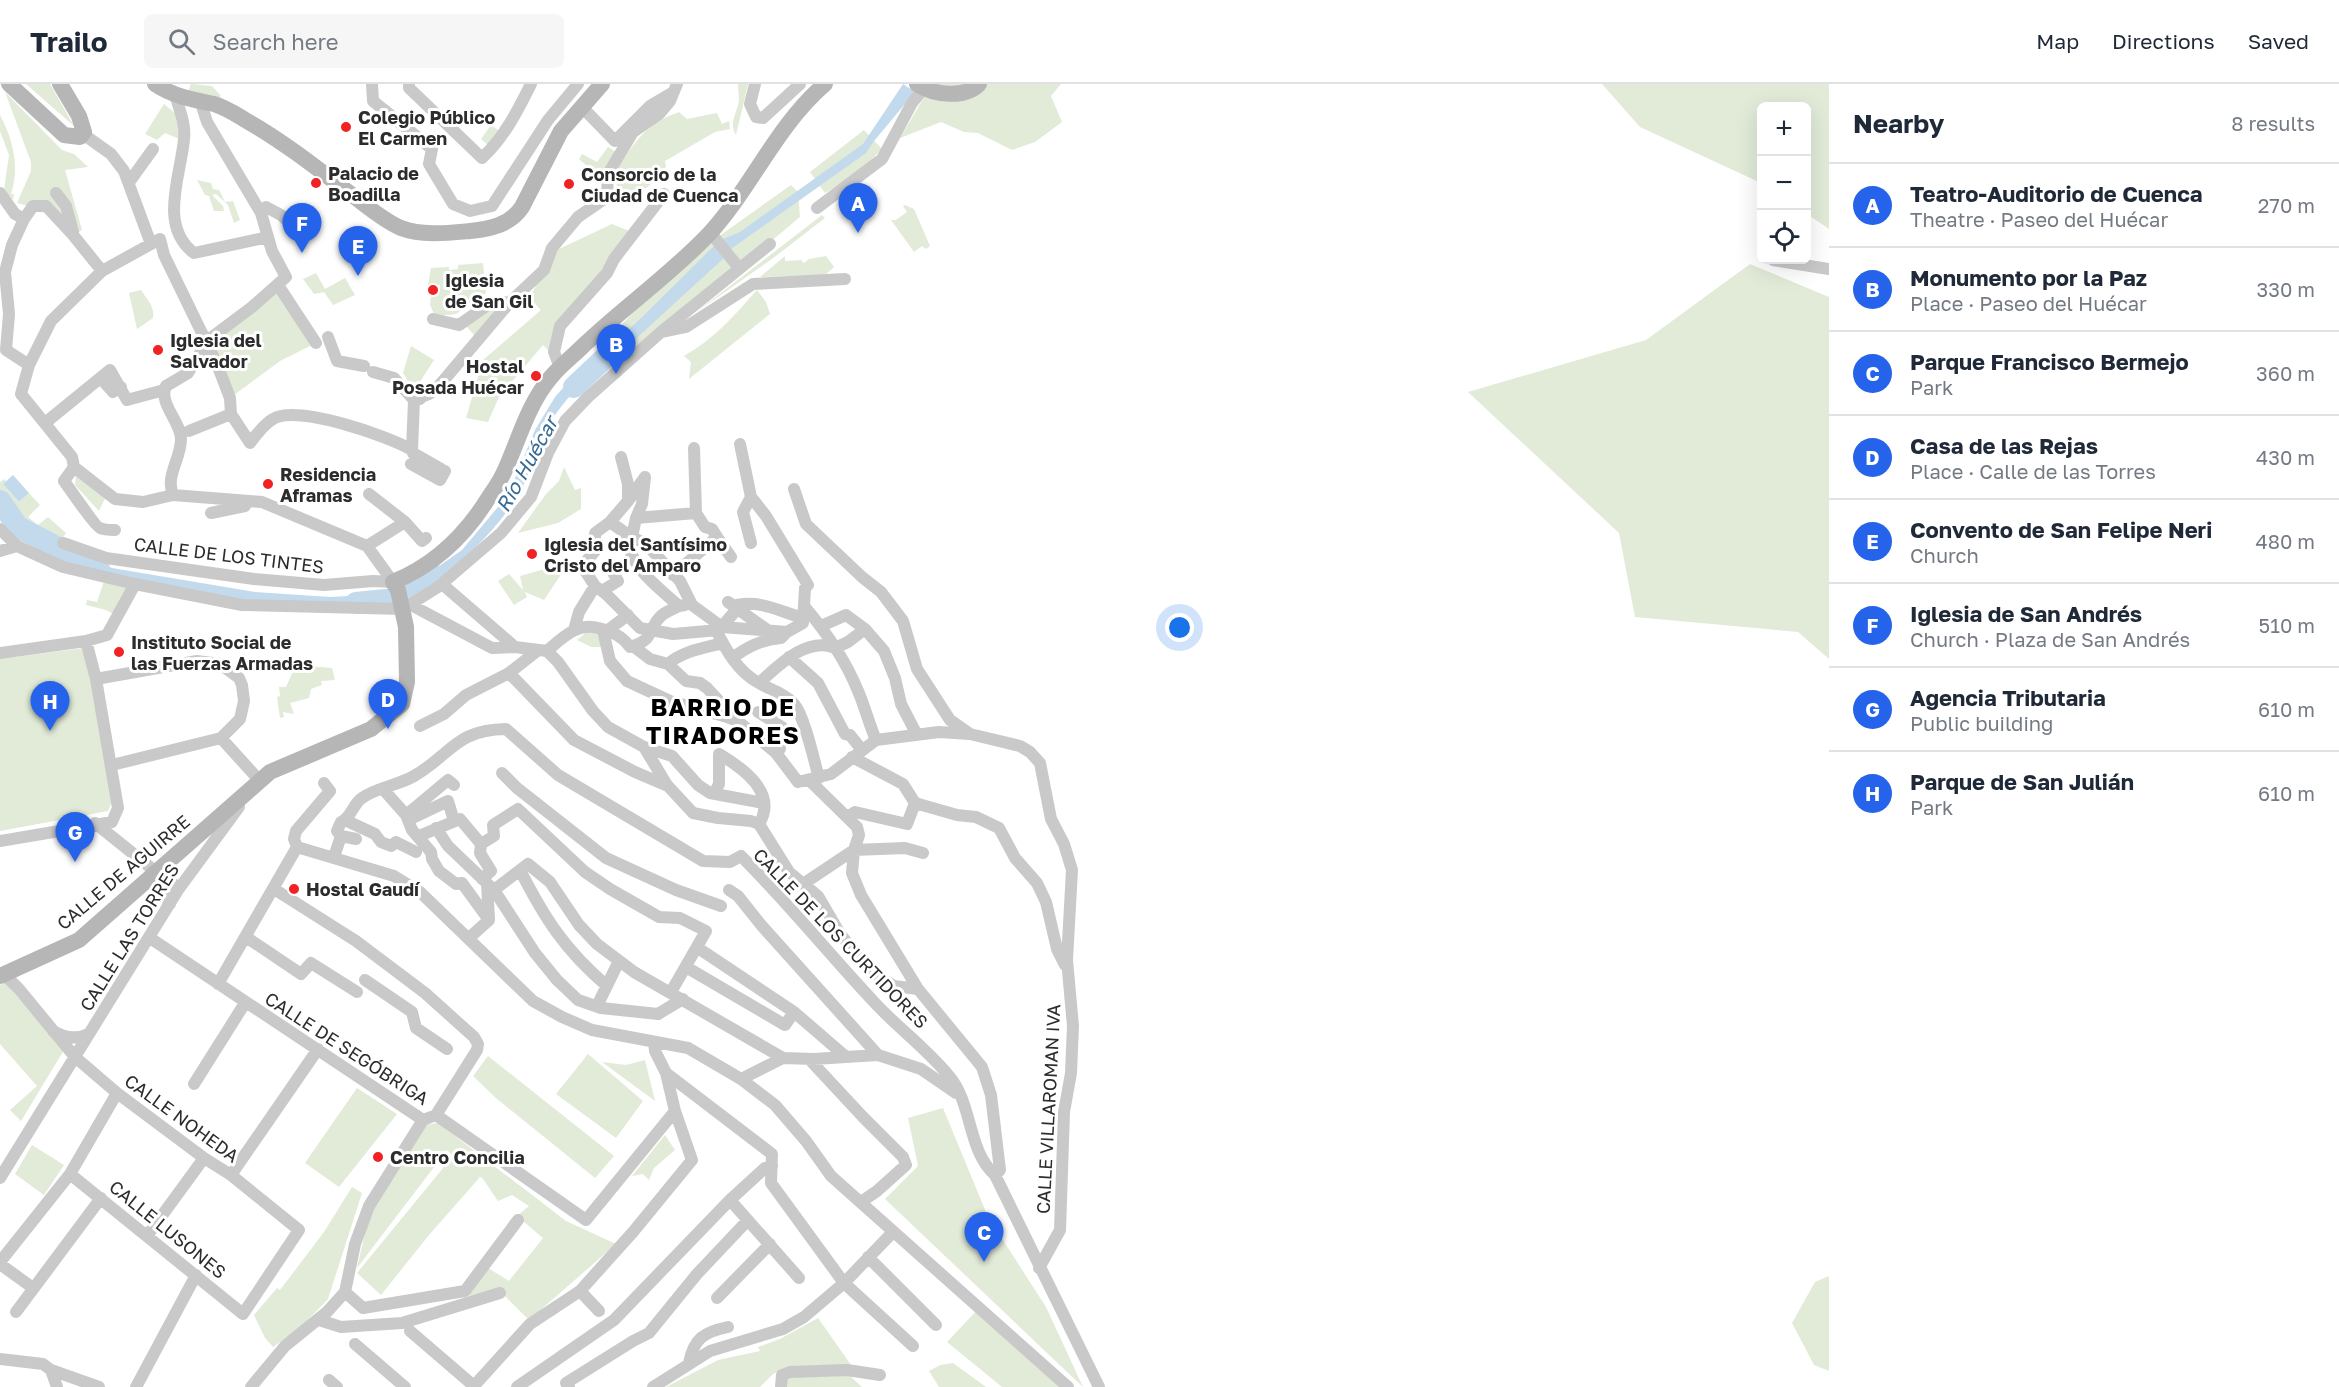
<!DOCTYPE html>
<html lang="en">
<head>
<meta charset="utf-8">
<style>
  :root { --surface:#fff; --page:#f6f6f7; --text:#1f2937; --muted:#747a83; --line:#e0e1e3; --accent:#2563eb }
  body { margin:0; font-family:"Golos Text",sans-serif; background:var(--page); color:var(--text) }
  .controls { position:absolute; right:18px; top:18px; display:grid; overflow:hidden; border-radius:9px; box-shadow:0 6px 24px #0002 }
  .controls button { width:54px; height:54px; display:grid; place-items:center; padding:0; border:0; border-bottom:2px solid var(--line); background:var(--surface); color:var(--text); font:30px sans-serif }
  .you { position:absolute; left:1180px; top:544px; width:21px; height:21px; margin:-15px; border:4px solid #fff; border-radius:50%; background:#1a73e8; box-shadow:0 0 0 9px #1a73e833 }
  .badge { display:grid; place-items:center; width:39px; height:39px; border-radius:50%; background:var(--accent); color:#fff; font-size:20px; font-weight:700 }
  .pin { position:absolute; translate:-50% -50px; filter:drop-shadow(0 2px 3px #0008) }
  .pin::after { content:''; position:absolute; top:32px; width:21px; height:18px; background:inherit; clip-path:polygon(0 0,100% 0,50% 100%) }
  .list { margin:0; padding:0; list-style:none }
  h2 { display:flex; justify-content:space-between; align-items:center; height:78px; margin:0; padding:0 24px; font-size:26px }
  h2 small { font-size:20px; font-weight:400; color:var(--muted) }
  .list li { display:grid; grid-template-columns:39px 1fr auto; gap:18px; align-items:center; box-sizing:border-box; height:84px; padding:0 24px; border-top:2px solid var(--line) }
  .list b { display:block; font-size:22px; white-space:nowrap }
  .list p { margin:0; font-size:20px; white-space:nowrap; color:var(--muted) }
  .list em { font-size:20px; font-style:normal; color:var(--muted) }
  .icon { flex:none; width:33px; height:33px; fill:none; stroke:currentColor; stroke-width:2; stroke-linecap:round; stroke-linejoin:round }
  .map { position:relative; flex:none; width:1829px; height:1303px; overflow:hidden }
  header { display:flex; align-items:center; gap:36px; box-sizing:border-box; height:84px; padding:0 30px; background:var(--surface); border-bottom:2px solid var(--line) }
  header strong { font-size:28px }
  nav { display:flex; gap:33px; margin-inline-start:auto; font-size:21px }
  .search { width:420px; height:54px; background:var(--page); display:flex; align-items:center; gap:15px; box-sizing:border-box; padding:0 21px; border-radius:9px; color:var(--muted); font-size:22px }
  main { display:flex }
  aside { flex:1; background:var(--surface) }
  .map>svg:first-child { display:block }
  .green { fill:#e1ebd8 }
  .water { fill:#c3daed }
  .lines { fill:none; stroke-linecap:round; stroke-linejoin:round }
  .river { stroke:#c3daed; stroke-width:22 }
  .street { stroke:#c9c9c9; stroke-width:12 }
  .secondary { stroke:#b6b6b6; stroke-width:16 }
  .poi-dot { fill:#f02223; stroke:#fff; stroke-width:2 }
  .labels { text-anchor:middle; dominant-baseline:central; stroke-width:6; stroke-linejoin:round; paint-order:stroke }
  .poi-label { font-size:18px; font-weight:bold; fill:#2c2c2c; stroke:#fff; text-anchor:start }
  .street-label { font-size:18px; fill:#2c2c2c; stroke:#fff }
  .water-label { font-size:20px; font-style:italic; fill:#366993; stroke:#fff }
  .district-label { font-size:24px; font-weight:bold; letter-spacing:1.5px; fill:#000; stroke:#fff }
</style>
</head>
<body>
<header>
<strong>Trailo</strong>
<div class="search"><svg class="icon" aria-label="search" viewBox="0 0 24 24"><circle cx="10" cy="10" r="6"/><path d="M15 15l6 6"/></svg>Search here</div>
<nav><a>Map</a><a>Directions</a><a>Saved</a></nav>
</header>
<main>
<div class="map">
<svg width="1829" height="1303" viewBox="0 0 1829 1303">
  <rect width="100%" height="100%" fill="#fff"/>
  <path class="green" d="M26,0h24l24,42z
    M191,0l21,2 9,10 -7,6 -26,-10z
    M738,0h10l-12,51c-8,-13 2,-23 3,-35 0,-5 -1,-11 -1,-16z
    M932,0h129l-10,12 11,26 -27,20 -23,8 -34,-17 -14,-1 -23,-10 -41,16z
    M1602,0h227v145l-22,-15 -1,-108h-44l-1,77 -121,-56z
    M5,8l57,58 12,4 14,13 -23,3 17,60 -7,4 -11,-27 6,22 -22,-25 -20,2 -11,-3 14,-32v-9z
    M164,20l11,9 9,28 -19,-8 -8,7 -12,-6z
    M679,28l8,7 30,-6 5,11 7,-3 1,8 -15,3 -50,29 1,6 -17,19 -13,8 -18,-7 -5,-9c18,-31 30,-54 66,-66z
    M0,31c13,25 20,51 11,79h3l-1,6 -9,-10 5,-35 -9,-24z
    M491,41l7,5 -10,15 -7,-6z
    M864,46l18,19 -25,25 -32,19 -15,-21z
    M608,63l8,5 -11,30 -26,-23 3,-5 15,8z
    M197,96l14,3 2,6 6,1 6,12 8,-1 7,19 -6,3 -6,-18 -12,-11 -4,1 11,11 1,5h-10l-5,-15 -4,-1z
    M791,101l7,7 2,25 -61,51 -129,99 -4,-26 104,-109 5,7z
    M905,121l9,4 16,37 -4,3 -4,-3 -8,6 -23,-32h5l11,-8 -4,-6z
    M822,131l3,3 -53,41 -77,54z
    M612,140l17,7 -46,66 -32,56 -8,-8 -44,52 -11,25 -22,-4 17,-58 58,-50 -12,-12 28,-48z
    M785,172v5l16,-1 3,3 5,-4 17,-3 8,11 -9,8 -65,2z
    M483,179l3,30 -30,21 -21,2 -5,-11 1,-9h7l2,-11h-12l3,-17 18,-1v3l9,-1v-4z
    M1750,180l79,33v362l-31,-27 -163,-15 -16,-84 -151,-141 178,-52z
    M316,189l9,16 20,-11 10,17 -22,10 -9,-13 -10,2 -11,-15z
    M278,201l38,58 -36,18 -50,37 -24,-55z
    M141,206c6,10 14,16 12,28l-16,11 -8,-36z
    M757,206l9,12 4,12 -81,65 2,-17 -7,-6c30,-17 50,-40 73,-66z
    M491,222l7,3 -22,28 -11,-12z
    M411,262l23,14 -20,31 -11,-18z
    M564,383l11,23 6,-2v21l-23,14 -40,10 28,-39 13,-13z
    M76,389l30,23 -7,15 -24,-26z
    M5,395l1,3 -3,2 16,18 10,-9 11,12 -12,12 10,8 10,-8 18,16 -7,10 -43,-23 -16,-30v-8z
    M556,482l10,1 -22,33 -19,-8 2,5 -13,8 -16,-24 11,-7 14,16 -3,-14z
    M104,497l27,6 -16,28 -9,-5 -20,-5 1,-5 10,2z
    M589,546l8,2 5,15h-11l-14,-7z
    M84,564l4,2 24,152 -4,9 -108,20v-172z
    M296,581l36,3 3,12 -14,1 1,4 -11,4 -2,9 -19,5 4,11 -11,-2 1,5 -4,1 -3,-21 3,-1 -1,-9h7z
    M5,898l59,68 -43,71 -11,-11 27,-24 -37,-42v-59z
    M588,970l55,47 -27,37 -60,-44z
    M488,972l126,100 -19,22 -98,-79 -24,-23z
    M645,976l10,41 -53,-39 24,3z
    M357,1004l40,26 -58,73 -34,-24z
    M943,1024l45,109 58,90 37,80 -198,-188 33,-33 -10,-48z
    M438,1039l128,98 50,23 -87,76 -31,-31 -23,8 -7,-2 20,-27 21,13 34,-43 -26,-22 12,-10 -17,-11 -14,6 -15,-22 -10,-8 7,6 -51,58 -48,60 -24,-22 96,-117 -6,-6 -90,118 14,-61 53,-82z
    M665,1051l10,15 -21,18 -5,12 -6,-6 -11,2z
    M32,1061l32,20 -20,30 -29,-21z
    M352,1103l10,6 -34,106 -27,28 -28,20 -8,-9 -11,-23 23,-27 3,2 44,-58z
    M1829,1192v95l-15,-6 -22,-42 23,-41z
    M979,1224l89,79h-66l-55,-45z
    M818,1234l33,47 -1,11 12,11h-81l9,-20 -17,7 -13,13h-94l52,-27 42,-9 -2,-4 22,-8z
    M953,1279l33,24h-47l-10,-16 11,-6z"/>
  <path class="water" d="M903,0l12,8 -41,49 -8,12 -135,96 -8,-10 17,-7 123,-88z
    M714,162l10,12 -119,109 -9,-15 4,-5h8l29,-25z
    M593,274l5,12c-17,14 -35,31 -46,50 -14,25 -21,56 -37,80 -25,38 -64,73 -102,97l-4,-10 53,-37 46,-55 27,-65 20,-33 23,-26z
    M13,391l16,18 -10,9 -16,-18z
    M0,406l16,30 45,27 -2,9c-17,-8 -53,-21 -59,-42 0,-7 0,-17 0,-24z
    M76,468l36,16 143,24 75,5 56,-3 2,9 -140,-1 -144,-27 -34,-17z"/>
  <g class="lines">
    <path class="river" d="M574,303l50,-47
      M0,417l18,26 81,42
      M356,519l50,-5 30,-22"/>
    <path class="street" d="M372,0l1,17 59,48 -3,15 24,40 17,7 22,-5 56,-86 30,-36
      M409,0v4l73,70c22,-20 36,-48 49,-74
      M755,0l-5,20 6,13 7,1 37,-34
      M175,10c4,15 11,30 9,45 -3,36 -26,87 10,114l74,-16
      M581,22l34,35 35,-35 22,-13
      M83,50l28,20 13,17 27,73
      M130,97l23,-32
      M0,109l15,21 9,5
      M56,109l10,13 7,26
      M266,123l15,8 19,18
      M817,124l65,-49 30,-56 12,-15
      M710,148l29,36
      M1773,176l56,9
      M278,201l38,58
      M433,235l26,6 30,-21 21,-2
      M662,248l24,-5 67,-43 92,-5
      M328,253l9,24 27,5
      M29,281l-23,-15 3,-36 -4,-42 7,-27 12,-26 9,-13h13l27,29 29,36
      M560,284l-6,-16 6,-26 47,-53 7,-14 50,-65
      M373,288l21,6 20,22 15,-6 9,-7 72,-85 34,-32 8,-22 26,-31 29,-20 1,-23 25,-42 26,-18 11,-13 7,-17
      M104,298l9,10 8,-5
      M45,339l65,-53 17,30 37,-10
      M189,347l42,-17
      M740,360l11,53
      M694,364l2,65
      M412,366l2,-50 6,-1
      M621,373l7,27v17l17,-24 -3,27 -6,14 -4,19
      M411,380l29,16 5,-9
      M74,383l-2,-10 -51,-63 8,-29 22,-44 51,-50 58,-32 4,16 53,109 13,34 1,16 19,29c6,-8 14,-19 23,-24 24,-15 115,17 139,31l1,3 28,16
      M794,405l12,35 56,53 19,15 22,29 14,48 33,51 20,14 50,12 10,6 10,11 11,56 13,25 8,26 -5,90 6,66 -2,47 -7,39 -4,118 -21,38
      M369,410l36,28 17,19 4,-3
      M173,411c-8,-19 8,-36 8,-56 0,-17 -23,-36 -15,-53l22,-13 20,-33 44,-33 34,-30 -14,-26 -11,-38 -54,-91 -6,-19
      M628,417l-18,21 -15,11v18l-13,15 13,20 11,8 34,34 33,6 46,-4 18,-21v-4c25,-5 43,7 67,13
      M211,429l34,-7
      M636,434l60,-5 9,14 7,2 5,8 -44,38
      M610,438l17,12c1,33 30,52 52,72l6,-1
      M0,445l17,17 46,21 72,17 107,21 161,4 35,-22 63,-54 30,-36 17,-44 17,-32 23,-24 73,-65 109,-88
      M115,446c-4,0 -11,0 -15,-2 -4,-1 -31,-40 -36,-47l10,-14 41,32 28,3 30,-7 89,7 105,44 26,36
      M627,450l20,11 33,36 12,24 30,22 65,5 16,-9 2,-35 3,-3 -42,-69 -15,-19 -8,15 8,31
      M717,453l14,20
      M63,459l43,15 148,21 70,6 49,-4 20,1
      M367,462l38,-24
      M0,467l17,-5
      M442,500l73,63
      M602,507l16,-10 -6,-10
      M728,518l38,27
      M411,521l81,43 23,-1 32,4 11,11 35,49 15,16 36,20 28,9 26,29 12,8 54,10
      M805,523c21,25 41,54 53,84 7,16 11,33 18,49
      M821,542l25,-11 19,14 19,22 11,27 6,26 16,31
      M574,546l5,-18 16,-26
      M603,546l7,31 17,20 43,20 57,16 11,4 38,32 22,29 33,-8 45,-34 63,-8 31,2
      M608,546l20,-15
      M716,546c10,20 22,42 43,53 12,7 25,10 35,21 11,13 20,57 25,74
      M86,557l21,-6 28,-51
      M633,562l17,13 18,5c14,-13 36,-16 55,-21
      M547,567c17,-15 32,-30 55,-22 12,4 20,7 28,18 25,-7 17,-17 31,-31 4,-4 12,-7 18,-10
      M0,569l86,-12 10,38 22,129 -6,14 -112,19
      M789,573l29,26 27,51 5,1 12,15
      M732,574c17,-12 29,-18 49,-20l4,-4
      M668,580l18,17 14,2 7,5 14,15 6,14
      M509,589l28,-22
      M96,595l101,-18 23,3 19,14 3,7 2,16 -4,18 -19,19
      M759,599c19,-17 48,-47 76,-35l13,-6 17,-13
      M758,628l24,15 -4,7 2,15 -4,4
      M420,642l24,-12 22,-19 43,-22 65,67 61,32 33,14 25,27 25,5 33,3 8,3 30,48 29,24 21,36 27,36 28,18 24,3
      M644,663l23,38
      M852,673l51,27 12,19 42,12 19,2 23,11 16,30 22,25 9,19 11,47 8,16
      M112,681l109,-27 38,42 -4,5
      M502,689l15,15 89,70 70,32 45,16
      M809,696l48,47 2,8 -5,15 -2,23 9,22 57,94 64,78 9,28 9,75 -5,5
      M383,705l23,26 6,15 19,22 1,7 7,12 17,13 6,-1 27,37 -20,18
      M714,710l5,-10v-30c24,14 59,39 40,70
      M406,731l42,-35 6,5
      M847,733l8,-5 52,12 8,-21
      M345,736l30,14 6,8 10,4 5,-4 20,10
      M408,736l40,-19 6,20
      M95,739l61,49 11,4 11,14
      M436,744l12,18 46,44 41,63 22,27 21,20 23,8 57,6 25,-15
      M341,752l15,3
      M419,752l41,-17 21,25 13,-8 -1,-11 25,-16 67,63 25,17 49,28 21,1 26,13 -35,61
      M481,760l-1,9 11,18 -9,8
      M297,763l97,29 26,16 113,109 29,16 30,13 96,18 53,31 34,26 31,36 25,35 237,211
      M297,763l-3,-8 2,-8 34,-40 -6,-8
      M334,773l7,-21 -4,-5 4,-9c10,-4 12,-18 21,-24 13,-10 37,-13 52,-22 38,-22 41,-46 92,-47l52,46 145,86 27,1 11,-6c47,47 88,98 133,146 24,26 53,47 75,74 24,28 18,74 46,99l104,212
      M520,786c25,49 45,80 87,116
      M143,800c14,-2 20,10 27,20
      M487,800l2,35
      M803,800l51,-34 51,-2 18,5
      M274,805l82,52 69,52 49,44 4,7 -1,6 -41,65
      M494,806l34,-26 22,18 29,43 18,19 37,28 149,86 31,1 64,-4 43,14 35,24
      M729,806l9,6 24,30 116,129
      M246,853l55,37 10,-11 46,29
      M150,854l273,182 13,-5 150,105 89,-109 -9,-38 -11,-22 -1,-9
      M698,864l96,64 51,44
      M686,883l99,58 9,-13
      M0,891l9,4 10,10 56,68 42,36 87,65 27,17 68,55 -56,84 -173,-140
      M365,896l47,32 4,16 31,21
      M218,900l79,-137
      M597,922l22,-45
      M53,947c12,7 23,9 35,3
      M809,975l54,58 40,40 3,8 -29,26 -16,11
      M666,989l106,81 -1,29 73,100 69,63
      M741,995l42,-21
      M194,1000l51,-81
      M231,1091l87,-126
      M0,1094l178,-288 61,-83
      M730,1116l69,78
      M147,1152l57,-78
      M868,1173l68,68
      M0,1178l70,-88 47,-81
      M0,1180l33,24
      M580,1207l19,20
      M345,1208l18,16 102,-17 53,-71
      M717,1214l53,-54
      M16,1228l85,-114
      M319,1236l22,7 61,-4 98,-30
      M410,1247l64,55
      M355,1260l50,43
      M0,1275l43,5 8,6 48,17
      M689,1279c5,-25 15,-31 39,-36
      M51,1286l6,17
      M329,1296l8,7
      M136,1303l60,-112
      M251,1303l34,-41 42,-34 18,-20 10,-48 14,-38 54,-86
      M473,1303l57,-63 50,-33 53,-59 59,-72 -17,-49
      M517,1303l97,-67 116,-120 35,-32 7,-2
      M569,1303l-3,-4 67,-42 16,-8 48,-59 51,-54
      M653,1303l57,-36 73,-22 21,-12 40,-34 49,-51
      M781,1303l1,-12 8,-3 57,-2 33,5"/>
    <path class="secondary" d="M9,0l55,51 16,2 4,-5 -5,-16 -19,-32
      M155,0c17,12 39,16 59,20 11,3 23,11 33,17 37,21 71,48 105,74 15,11 32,26 49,33 21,8 47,5 69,3 20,-2 40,-6 52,-24l39,-76 41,-47
      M917,0c17,11 47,15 62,0
      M0,892l79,-36 191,-168 101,-43 31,-25 5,-22 -1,-55 -8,-37 -5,-8c42,-17 72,-46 96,-85 6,-9 12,-17 16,-27 14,-31 23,-66 46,-93 10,-12 22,-21 33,-32 40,-38 87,-71 125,-111 43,-47 67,-108 116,-150"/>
  </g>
  <g class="poi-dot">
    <circle cx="346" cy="43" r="6"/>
    <circle cx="316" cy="99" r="6"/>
    <circle cx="569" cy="100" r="6"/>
    <circle cx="433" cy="206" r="6"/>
    <circle cx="158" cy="266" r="6"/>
    <circle cx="536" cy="292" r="6"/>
    <circle cx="268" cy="400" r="6"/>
    <circle cx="532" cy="470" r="6"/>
    <circle cx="119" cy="568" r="6"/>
    <circle cx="294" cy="805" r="6"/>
    <circle cx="378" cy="1073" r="6"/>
  </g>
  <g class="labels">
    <g class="poi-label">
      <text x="358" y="33">Colegio Público<tspan x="358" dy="21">El Carmen</tspan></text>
      <text x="328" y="89">Palacio de<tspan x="328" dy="21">Boadilla</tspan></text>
      <text x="581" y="90">Consorcio de la<tspan x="581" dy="21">Ciudad de Cuenca</tspan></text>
      <text x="445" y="196">Iglesia<tspan x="445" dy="21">de San Gil</tspan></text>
      <text x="170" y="256">Iglesia del<tspan x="170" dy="21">Salvador</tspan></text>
      <text x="524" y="282" text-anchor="end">Hostal<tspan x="524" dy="21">Posada Huécar</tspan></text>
      <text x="280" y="390">Residencia<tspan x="280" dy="21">Aframas</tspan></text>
      <text x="544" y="460">Iglesia del Santísimo<tspan x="544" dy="21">Cristo del Amparo</tspan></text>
      <text x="131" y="558">Instituto Social de<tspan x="131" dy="21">las Fuerzas Armadas</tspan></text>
      <text x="306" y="805">Hostal Gaudí</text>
      <text x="390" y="1073">Centro Concilia</text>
    </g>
    <g class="street-label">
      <text transform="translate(229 471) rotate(7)">CALLE DE LOS TINTES</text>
      <text transform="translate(123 788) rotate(-40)">CALLE DE AGUIRRE</text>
      <text transform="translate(129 853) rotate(-58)">CALLE LAS TORRES</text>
      <text transform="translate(841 854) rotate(46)">CALLE DE LOS CURTIDORES</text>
      <text transform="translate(347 964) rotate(33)">CALLE DE SEGÓBRIGA</text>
      <text transform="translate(1048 1025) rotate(-87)">CALLE VILLAROMAN IVA</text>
      <text transform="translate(182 1034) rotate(36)">CALLE NOHEDA</text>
      <text transform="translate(168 1145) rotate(39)">CALLE LUSONES</text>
    </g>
    <g class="water-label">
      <text transform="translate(526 380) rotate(-61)">Río Huécar</text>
    </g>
    <g class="district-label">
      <text x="723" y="622">BARRIO DE<tspan x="723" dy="28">TIRADORES</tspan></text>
    </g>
  </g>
</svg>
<div class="controls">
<button>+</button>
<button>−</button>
<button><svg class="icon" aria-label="locate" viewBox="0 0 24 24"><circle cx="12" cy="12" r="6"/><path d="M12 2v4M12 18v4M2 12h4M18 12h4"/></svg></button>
</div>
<div class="you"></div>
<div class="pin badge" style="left:858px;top:149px">A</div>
<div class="pin badge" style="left:616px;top:290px">B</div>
<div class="pin badge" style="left:984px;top:1178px">C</div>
<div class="pin badge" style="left:388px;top:645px">D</div>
<div class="pin badge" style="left:358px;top:192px">E</div>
<div class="pin badge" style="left:302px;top:169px">F</div>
<div class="pin badge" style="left:75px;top:778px">G</div>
<div class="pin badge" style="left:50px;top:647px">H</div>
</div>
<aside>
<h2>Nearby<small>8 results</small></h2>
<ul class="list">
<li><span class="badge">A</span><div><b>Teatro-Auditorio de Cuenca</b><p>Theatre · Paseo del Huécar</p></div><em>270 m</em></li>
<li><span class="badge">B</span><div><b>Monumento por la Paz</b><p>Place · Paseo del Huécar</p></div><em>330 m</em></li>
<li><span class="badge">C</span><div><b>Parque Francisco Bermejo</b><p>Park</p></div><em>360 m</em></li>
<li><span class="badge">D</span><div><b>Casa de las Rejas</b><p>Place · Calle de las Torres</p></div><em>430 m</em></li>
<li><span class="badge">E</span><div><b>Convento de San Felipe Neri</b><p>Church</p></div><em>480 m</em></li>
<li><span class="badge">F</span><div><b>Iglesia de San Andrés</b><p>Church · Plaza de San Andrés</p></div><em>510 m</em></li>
<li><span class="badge">G</span><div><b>Agencia Tributaria</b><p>Public building</p></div><em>610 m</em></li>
<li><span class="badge">H</span><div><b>Parque de San Julián</b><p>Park</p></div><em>610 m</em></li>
</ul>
</aside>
</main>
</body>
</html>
